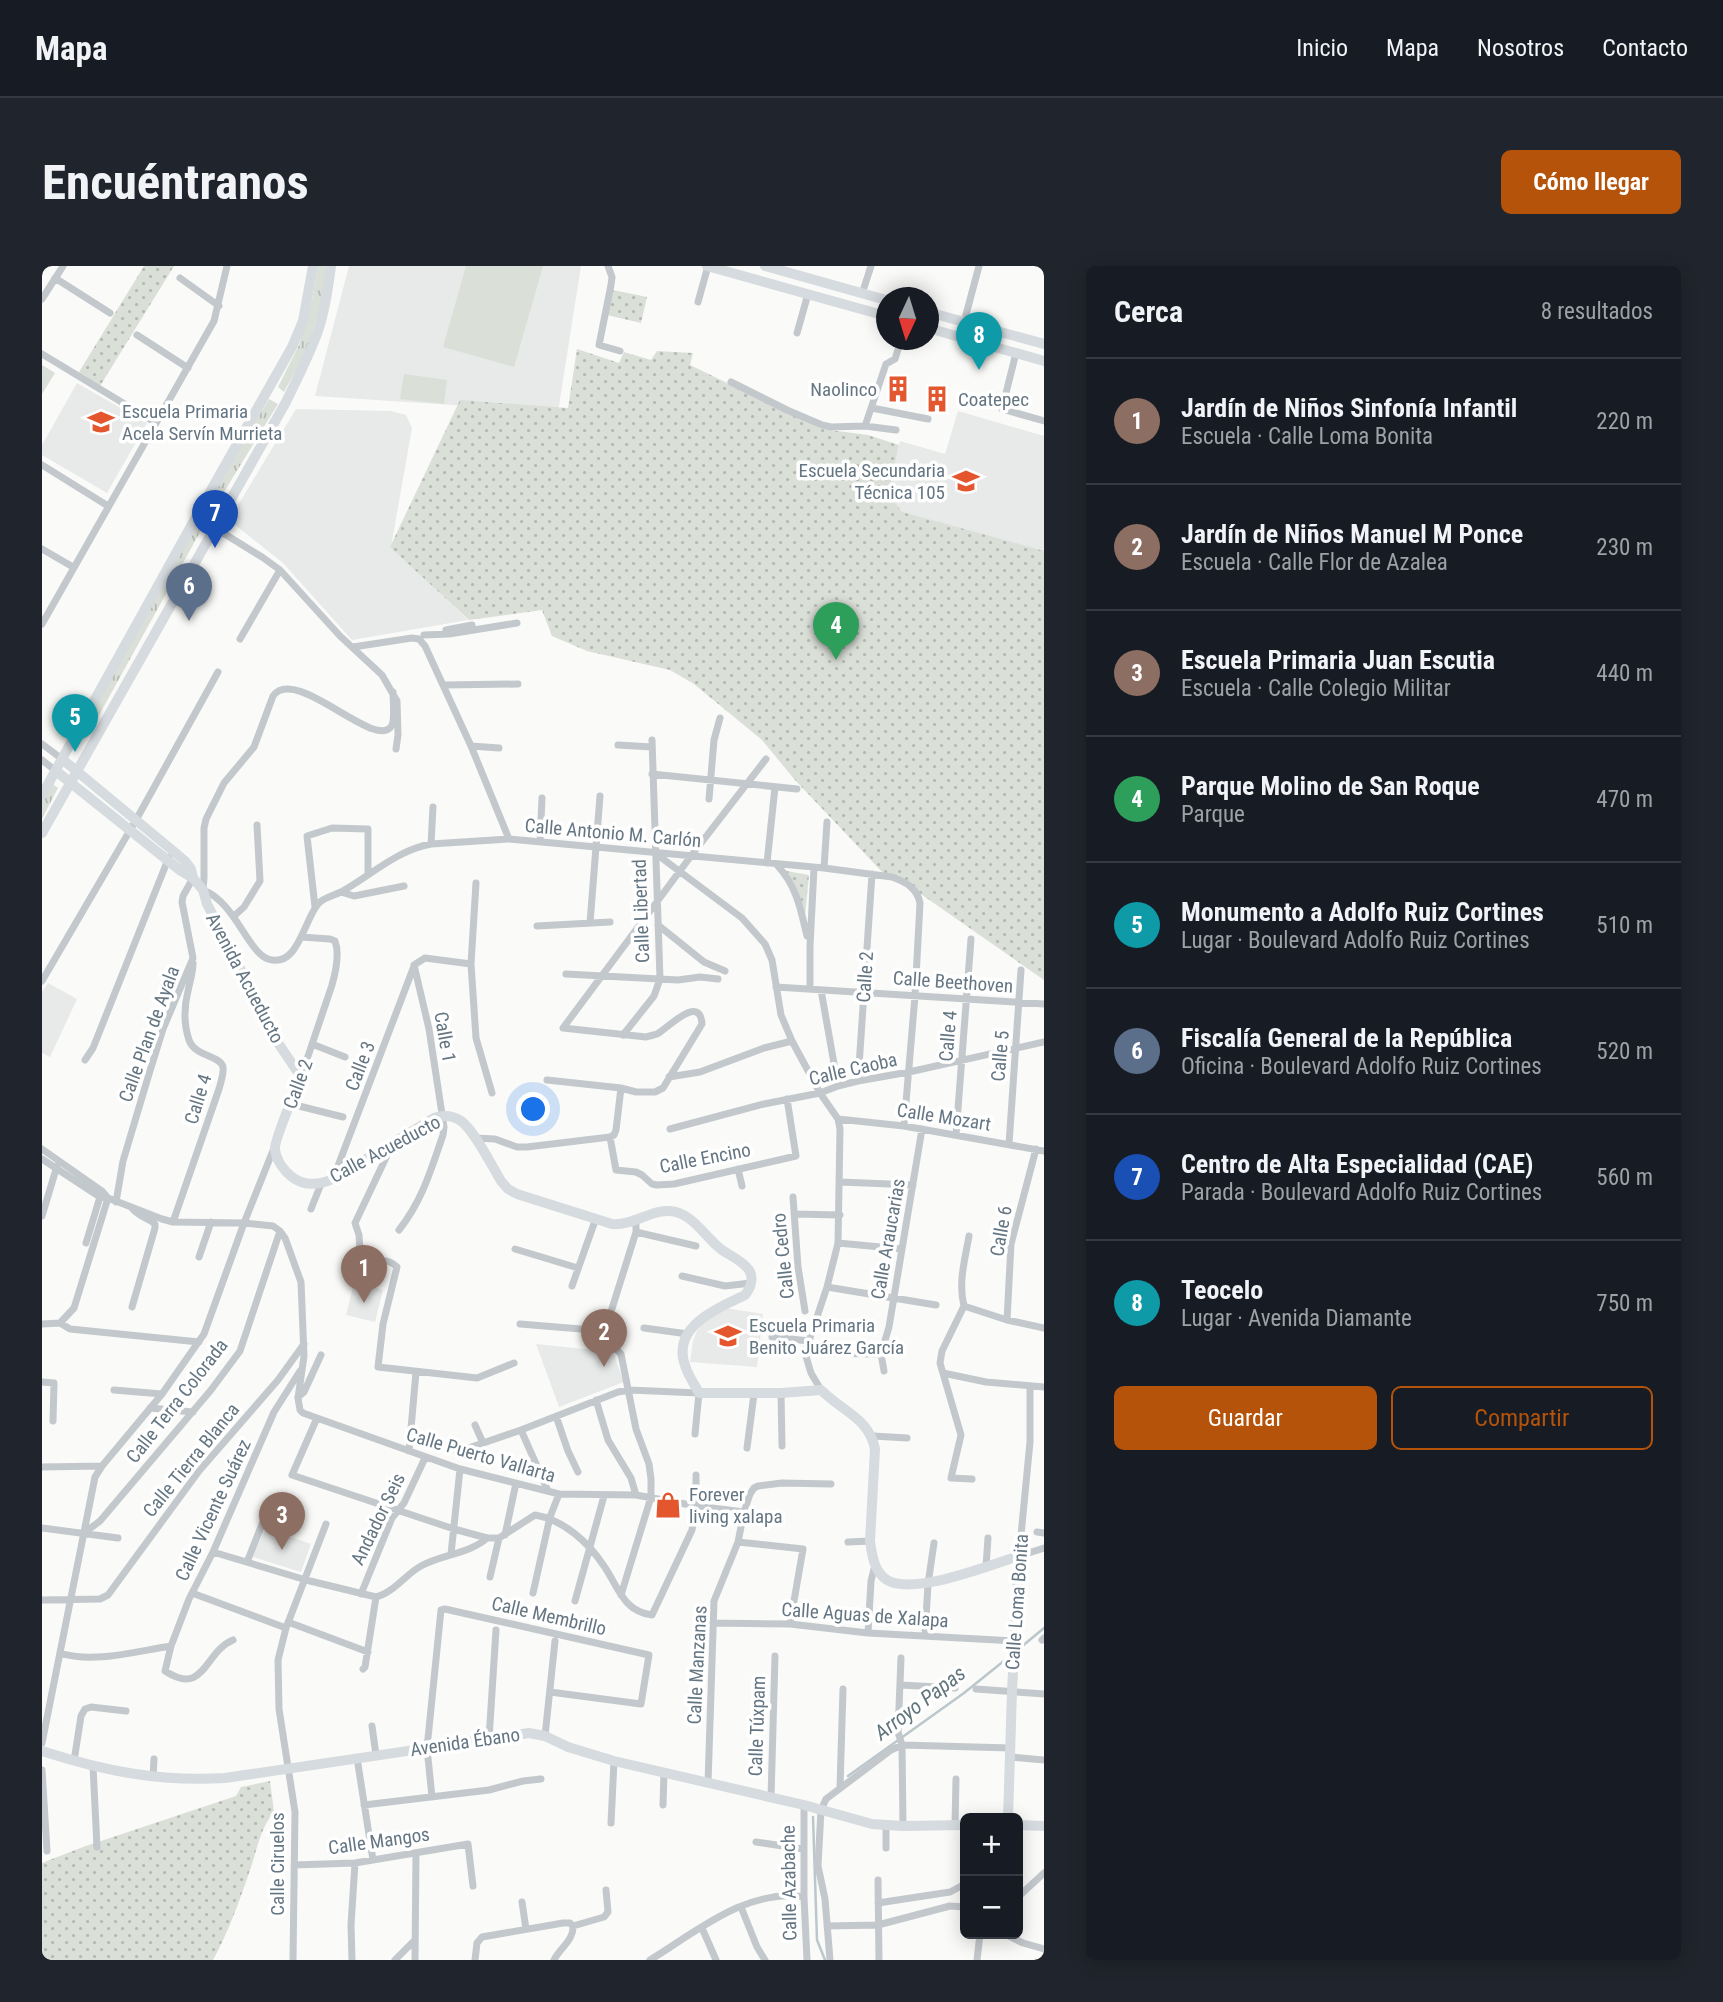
<!DOCTYPE html>
<html lang="es">
<head>
<meta charset="utf-8">
<style>
  :root { --surface:#171b24; --page:#20242c; --text:#f1f3f6; --muted:#9ea1a6; --line:#363941; --accent:#b45309 }
  body { margin:0; font-family:"Roboto Condensed",sans-serif; background:var(--page); color:var(--text) }
  .controls { position:absolute; right:21px; bottom:21px; display:grid; overflow:hidden; border-radius:10px; box-shadow:0 4px 18px #0003 }
  .controls button { width:63px; height:63px; display:grid; place-items:center; padding:0; border:0; border-bottom:2px solid var(--line); background:var(--surface); color:var(--text); font:35px sans-serif }
  .compass { position:absolute; left:834px; top:21px; width:63px; height:63px; border-radius:50%; background:var(--surface); box-shadow:0 4px 18px #0003; rotate:184deg }
  .you { position:absolute; left:492px; top:844px; width:24px; height:24px; margin:-18px; border:5px solid #fff; border-radius:50%; background:#1a73e8; box-shadow:0 0 0 10px #1a73e833 }
  .badge { display:grid; place-items:center; width:46px; height:46px; border-radius:50%; background:var(--accent); color:#fff; font-size:23px; font-weight:700 }
  .pin { position:absolute; translate:-50% -58px; filter:drop-shadow(0 2px 4px #0008) }
  .pin::after { content:''; position:absolute; top:37px; width:24px; height:21px; background:inherit; clip-path:polygon(0 0,100% 0,50% 100%) }
  .list { margin:0; padding:0; list-style:none }
  h2 { display:flex; justify-content:space-between; align-items:center; height:91px; margin:0; padding:0 28px; font-size:30px }
  h2 small { font-size:23px; font-weight:400; color:var(--muted) }
  .list li { display:grid; grid-template-columns:46px 1fr auto; gap:21px; align-items:center; box-sizing:border-box; height:126px; padding:0 28px; border-top:2px solid var(--line) }
  .list b { display:block; font-size:26px; white-space:nowrap }
  .list p { margin:0; font-size:23px; white-space:nowrap; color:var(--muted) }
  .list em { font-size:23px; font-style:normal; color:var(--muted) }
  .actions { display:flex; gap:14px; padding:21px 28px }
  .actions a { flex:1; padding:16px 0; border:2px solid var(--accent); border-radius:10px; text-align:center; font-size:24px; color:var(--accent) }
  .actions .main { background:var(--accent); color:#fff }
  .map { position:relative; flex:none; width:1002px; height:1694px; overflow:hidden; border-radius:10px }
  header { display:flex; align-items:center; gap:42px; box-sizing:border-box; height:98px; padding:0 35px; background:var(--surface); border-bottom:2px solid var(--line) }
  header strong { font-size:33px }
  nav { display:flex; gap:38px; margin-inline-start:auto; font-size:24px }
  .intro { display:flex; align-items:center; justify-content:space-between; box-sizing:border-box; height:168px; padding:0 42px }
  h1 { margin:0; font-size:49px }
  .button { padding:18px 32px; border-radius:10px; background:var(--accent); color:#fff; font-size:24px; font-weight:700 }
  main { display:flex; gap:42px; padding:0 42px }
  aside { flex:1; background:var(--surface); border-radius:10px; box-shadow:0 4px 18px #0003 }
  .map>svg:first-child { display:block }
  .built { fill:#e8e9e9 }
  .grass { fill:url(#grass-tufts) }
  .park { fill:url(#park-dots) }
  .pitch { fill:#dadfd7 }
  .lines { fill:none; stroke-linecap:round; stroke-linejoin:round }
  .stream { stroke:#bbc7cb; stroke-width:2.5 }
  .street { stroke:#c3c8cc; stroke-width:7 }
  .secondary { stroke:#d6dbdf; stroke-width:10 }
  .labels { text-anchor:middle; dominant-baseline:central; stroke-width:7; stroke-linejoin:round; paint-order:stroke }
  .poi-label { font-size:19px; fill:#657683; stroke:#fff; text-anchor:start }
  .street-label { font-size:19px; fill:#657683; stroke:#fff }
  .water-label { font-size:21px; font-style:italic; fill:#60757c; stroke:#fff }
</style>
</head>
<body>
<header>
<strong>Mapa</strong>
<nav><a>Inicio</a><a>Mapa</a><a>Nosotros</a><a>Contacto</a></nav>
</header>
<div class="intro"><h1>Encuéntranos</h1><a class="button">Cómo llegar</a></div>
<main>
<div class="map">
<svg width="1002" height="1694" viewBox="0 0 1002 1694">
  <defs>
    <pattern id="grass-tufts" width="24" height="20" patternUnits="userSpaceOnUse" patternTransform="scale(1.75)"><rect width="24" height="20" fill="#dadfd7"/><path d="M3 7l-1-3M5 7V3M7 7l1-3M15 17l-1-3M17 17v-4M19 17l1-3" fill="none" stroke="#b4b9b4"/></pattern>
    <pattern id="park-dots" width="8" height="8" patternUnits="userSpaceOnUse" patternTransform="scale(1.75)"><rect width="8" height="8" fill="#dadfd7"/><path d="M2 2h.1M6 6h.1" fill="none" stroke="#b4b9b4" stroke-width="1.8" stroke-linecap="round"/></pattern>
  </defs>
  <rect width="100%" height="100%" fill="#fafaf8"/>
  <path class="built" d="M307,0h232l-23,146 -243,-16z
    M35,117l70,40 -40,70 -65,-38v-10z
    M254,143l95,2 15,4 6,13 -21,119 77,73 -116,20 -69,-77 -54,-43z
    M916,145l86,25v119l-163,-47 19,-67 45,13z
    M6,717l29,16 -27,58 -8,-4v-61z
    M312,1017l29,7 -8,32 -29,-7z
    M683,1042l38,6 -6,53 -67,-5 3,-21 4,-10 8,-11z
    M494,1078l77,8 11,30 -65,25z
    M223,1262l46,16 -10,28 -48,-15z"/>
  <path class="grass" d="M276,0h10l-7,38 -14,46 -23,42 -6,-5 21,-42 13,-45z
    M227,133l9,5 -73,119 -118,214 -6,-5 149,-268z
    M8,516l8,6 -16,31v-23z"/>
  <path class="park" d="M102,0h30l-74,120 -21,-14z
    M571,24l34,7 -6,26 -34,-8z
    M535,83l42,14 5,-11 27,8 6,-9 36,2 -3,12 132,64 46,6 31,10 -11,49 14,18 142,39v429l-129,-90 -30,-15 -90,-95 -33,-40 -68,-56 -24,-14 -83,-19 -35,-15 -10,-26 -73,10 -79,-73 70,-147 108,8z
    M739,604l28,5 -5,52 -6,-30z
    M228,1515l4,31c-15,18 -17,39 -25,61 -10,29 -21,60 -36,87h-171v-97l41,-16 153,-51 5,-9z"/>
  <path class="pitch" d="M424,0h77l-29,101 -71,-20z
    M0,99l13,8 -13,21z
    M362,108l43,6 -3,24 -44,-5z"/>
  <g class="lines">
    <path class="stream" d="M978,1382l24,-20
      M806,1510l116,-83 46,-37
      M771,1551l4,123 8,20"/>
    <path class="street" d="M566,0l4,11 -1,8 -12,60 21,6
      M13,12l55,35
      M138,12l39,28
      M820,28l9,-28
      M0,33l21,-33
      M656,36l10,-36
      M755,67l11,-39
      M95,69l51,33
      M918,71l19,-71
      M974,87l-14,56 42,12
      M0,88l114,69
      M689,116l56,28 35,15 9,2 34,-1 31,4
      M830,142l56,11
      M823,160l21,-62 9,-5 6,-19
      M0,199l66,41
      M173,262l47,29 18,13 60,66 42,39 15,26 1,34 -2,14
      M0,283l31,18
      M0,358l172,-303 13,-55
      M404,364l26,-5
      M382,369l25,-1 68,-11
      M198,373l40,-69
      M311,381l59,-9 7,1 6,7 46,100 38,93
      M402,419l74,-1
      M351,426c0,8 2,27 -1,33 -14,29 -96,-61 -119,-29l-19,51 -30,36 -18,36 -2,9v50l-1,12c32,12 44,61 65,69 30,10 36,-39 50,-55 6,-7 15,-8 23,-12 29,-16 56,-42 90,-48l78,-5 315,29 68,9c14,5 25,11 28,26l-5,93 -11,130
      M0,478l20,15
      M576,479l34,2
      M429,480l28,2
      M0,494l14,11
      M610,508l145,15
      M667,533l5,-59 6,-22
      M498,576l2,-44
      M389,578l2,-37
      M613,587l87,65 23,26 7,16 9,55 11,26 28,52 18,26 2,10 -2,114 -11,44 -22,66 6,20 10,17
      M725,597l8,-76
      M735,599c20,22 23,42 30,71
      M782,602l3,-46
      M434,617l-5,81 5,74 16,55
      M299,626l13,4 50,-10
      M273,641l-8,-71 25,-8 36,1v44
      M192,650l10,-9 16,-26 -3,-56
      M548,657l10,-127
      M616,659l46,37 21,9
      M495,660l73,-4
      M372,699l11,-7 46,6
      M524,708l112,6 22,-3 18,2
      M0,715l94,-161 82,-148
      M734,721l268,17
      M768,723v-43l4,-78
      M779,724l17,96
      M581,769l31,-39 6,-17 -8,-239
      M270,778l33,13
      M43,794l8,-12 76,-191
      M259,811l31,-92c4,-14 8,-31 3,-44l-5,-2 -29,-2
      M627,811l31,-5 64,-24 28,-7
      M505,814l74,8 15,4h19l8,-4 39,-64c-2,-31 -35,5 -45,10 -3,1 -8,2 -11,3l-83,-9 128,-172 75,-97
      M816,815l14,-207
      M249,838l52,13
      M796,853l66,7 140,25
      M628,863l94,-25 56,-11 18,-7 20,-5 51,-9 135,-30
      M914,869l15,-196
      M568,871l6,33 20,2 6,3 10,9 5,1 17,-1 122,-28 -9,-57
      M433,872l20,1 22,8h10l83,-10 4,-2 2,-5 5,-42
      M967,878l12,-174
      M350,879l-37,78 4,12 2,32c12,-6 25,-11 36,0l-14,57 -5,43 99,11 37,-15
      M0,883l60,42 6,7
      M0,893l58,38 8,1 54,21 11,3 71,1 29,3 7,5 5,7 16,44 3,74 -6,42 2,12 3,3 157,56 99,25 77,1 60,11 48,6
      M696,903l4,17
      M291,913l81,-213
      M798,916l73,3
      M751,931l5,70 7,44
      M74,936l7,-41 26,-87 14,-45 30,-71 -11,-56 1,-6 10,-18
      M89,941c8,11 15,9 24,17v4l-23,79
      M269,943l10,-25
      M752,948l46,1
      M0,950l15,-50
      M131,956l46,-133c2,-7 5,-16 4,-22 -3,-12 -28,-10 -34,-27 -5,-15 -5,-33 -1,-49 2,-10 5,-18 5,-28
      M357,964c23,-29 32,-60 44,-95l1,-8 -15,-98 -15,-64
      M594,966l60,14
      M927,970c-4,23 -11,47 -5,70l-22,45 -2,12 21,72 -10,43 21,1
      M44,977l14,-46
      M796,977l64,6
      M473,983l63,19
      M157,991l12,-35
      M640,1010l43,10 26,-3
      M530,1020l24,-68
      M785,1021l109,18
      M922,1040l43,14 37,8
      M965,1054l4,-76 25,-95
      M18,1057l14,-15 34,-110
      M0,1058l18,-1 10,6 129,13
      M478,1058l85,7
      M602,1062l44,6
      M563,1065v7l16,16 15,75 13,35 2,15v18l-30,98
      M563,1065l31,-99v-11
      M730,1071l37,4
      M763,1087l76,1
      M842,1105l-3,-17 8,-27 33,-198
      M901,1107l43,9 58,5
      M0,1116l12,1 -1,38
      M988,1120v56l-11,114 25,-8
      M72,1124l48,4
      M739,1127l1,53
      M256,1131l6,-5 17,-37
      M554,1134l12,40 23,38 5,17
      M108,1142l43,4
      M514,1150l12,35 10,21
      M275,1152l-25,57 162,54 33,9h12l36,-23c29,5 53,27 69,51 15,22 19,45 48,49l40,-85 4,-24v-31
      M433,1159l8,18
      M479,1164l27,61
      M831,1170l34,2
      M705,1182l7,-54
      M367,1185l7,-79
      M415,1186l64,-22 97,-38 11,-2 70,3 -4,41
      M0,1201l60,-1
      M0,1262l76,10
      M995,1266l7,1
      M42,1267l16,-12 111,-131 29,-39 40,-120
      M463,1269l11,-52
      M696,1276l65,7 -13,75
      M806,1276l22,-1
      M171,1286l93,28 70,17
      M409,1288l9,-85
      M205,1296l24,-60
      M944,1300l2,-28
      M448,1311l9,-39
      M150,1327l94,35
      M491,1327l17,-76 9,-23
      M319,1328l31,-76 12,-15 21,-45
      M334,1331c17,-4 30,-23 45,-31 20,-11 50,-13 66,-28
      M0,1334l58,-1 8,-4 91,-124 79,-91 26,-36
      M533,1335l29,-105
      M246,1356l80,30
      M671,1357l77,1 78,9 147,8
      M826,1367l3,-52 4,-16
      M883,1369l3,-51 6,-41
      M191,1374c-29,12 -28,57 -68,31l6,-25 18,-47 24,-47 61,-140 26,-41
      M1000,1374l2,-2
      M18,1387c33,11 77,-2 111,-7
      M859,1392l-3,74 4,13 1,81
      M321,1403l2,-2 11,-70
      M859,1419l54,3
      M934,1423l68,5
      M330,1460l4,29
      M503,1470l10,-95
      M447,1473l7,-109
      M0,1477l53,-266 7,-11 60,-72 42,-60 40,-111 30,-75
      M969,1491l33,3
      M315,1492l16,102
      M32,1495l7,-45 4,-7 6,-2 35,4
      M51,1500l4,81
      M0,1504l5,81
      M111,1511l1,-18
      M666,1517l6,-182 24,-59 6,-30 6,-18 4,-6 4,-2 24,-3 49,1
      M798,1521l3,-98
      M390,1531l-5,-49 14,-138 4,-1 204,46 -8,49 -91,-12
      M729,1532l4,-142
      M322,1539l125,-15 34,-9 18,-2
      M621,1539l1,-32
      M762,1539v92l3,63
      M569,1557l3,-62
      M913,1559l1,-46
      M844,1560v22
      M714,1576l47,7
      M252,1599l61,-2 113,-19 5,42
      M836,1614l1,80
      M976,1631l26,-24
      M480,1636l4,27
      M836,1637l72,-11 15,-8
      M699,1641l16,40 8,13
      M531,1660l31,-9 4,-5 -2,-22
      M785,1660l51,-1 72,-19 15,1
      M660,1662l14,32
      M963,1668l18,9 21,6
      M251,1694l2,-148 -16,-103 -1,-49 8,-32 40,-104
      M310,1694l-1,-35 4,-62
      M353,1694l20,-20
      M373,1694l1,-107
      M433,1694l2,-17 5,-6 81,-14h7l3,3
      M512,1694c6,-12 20,-20 19,-34
      M608,1694c46,-28 97,-72 154,-63
      M788,1694l-5,-61 -7,-33 3,-56 5,-11 65,-49 11,-5 109,3
      M935,1694l3,-26"/>
    <path class="secondary" d="M665,0l179,50
      M723,0l121,34
      M886,46l116,32
      M886,62l116,33
      M20,493l110,91 13,11 6,8 2,9 10,12 4,14 30,57 15,37 12,24 37,55c-5,12 -27,64 -26,72 1,11 9,22 17,28 13,10 27,8 41,2l101,-61c9,-3 18,-3 27,3 13,9 31,45 40,60l7,8 9,5 95,30c23,2 43,-18 64,-12 19,5 31,27 46,38 9,6 21,11 27,20 5,8 2,18 -4,25 -28,14 -76,32 -59,73 3,9 9,17 13,25h82l40,-3c22,22 48,28 54,59l-5,92c2,14 4,31 17,39 27,16 103,-15 132,-24l-7,135 -4,127
      M14,505l125,100 12,7
      M0,529l159,-287 91,-161 11,-26 10,-55
      M0,567l244,-431c11,-23 23,-46 32,-71 7,-21 10,-43 13,-65
      M0,1485c62,20 117,31 183,27l304,-45 16,3 23,11 46,14 190,44 68,19 31,2 62,-1
      M976,1559l26,1"/>
  </g>
  <defs>
    <g id="building-bare" transform="scale(2.1)"><path d="M-4-6H4V6H1V3H-1V6H-4ZM-2.5-4.3h1.7v1.8h-1.7ZM.8-4.3h1.7v1.8H.8ZM-2.5-1h1.7V.8h-1.7ZM.8-1h1.7V.8H.8Z" fill="#e4572e" stroke="#fff" stroke-width="2.5" paint-order="stroke"/></g>
    <g id="school-bare" transform="scale(2.1)"><path d="M0-5L7-2L0 1L-7-2ZM-4 1L0 2.5L4 1V4Q0 6-4 4Z" fill="#e4572e" stroke="#fff" stroke-width="2.5" paint-order="stroke"/></g>
    <g id="shop-bare" transform="scale(2.1)"><path d="M-5-2.5h2.3a2.7 3.5 0 0 1 5.4 0H5L5.5 6h-11ZM-1.5-2.5h3a1.5 2.3 0 0 0-3 0Z" fill="#e4572e" stroke="#fff" stroke-width="2.5" paint-order="stroke"/></g>
  </defs>
  <g fill-rule="evenodd">
    <use href="#building-bare" x="856" y="123"/>
    <use href="#building-bare" x="895" y="133"/>
    <use href="#school-bare" x="59" y="156"/>
    <use href="#school-bare" x="924" y="215"/>
    <use href="#school-bare" x="686" y="1070"/>
    <use href="#shop-bare" x="626" y="1239"/>
  </g>
  <g class="labels">
    <g class="poi-label">
      <text x="835" y="123" text-anchor="end">Naolinco</text>
      <text x="916" y="133">Coatepec</text>
      <text x="80" y="145">Escuela Primaria<tspan x="80" dy="22">Acela Servín Murrieta</tspan></text>
      <text x="903" y="204" text-anchor="end">Escuela Secundaria<tspan x="903" dy="22">Técnica 105</tspan></text>
      <text x="707" y="1059">Escuela Primaria<tspan x="707" dy="22">Benito Juárez García</tspan></text>
      <text x="647" y="1228">Forever<tspan x="647" dy="22">living xalapa</tspan></text>
    </g>
    <g class="street-label">
      <text transform="translate(571 567) rotate(5)">Calle Antonio M. Carlón</text>
      <text transform="translate(599 645) rotate(-92)">Calle Libertad</text>
      <text transform="translate(823 711) rotate(-86)">Calle 2</text>
      <text transform="translate(203 712) rotate(62)">Avenida Acueducto</text>
      <text transform="translate(911 716) rotate(4)">Calle Beethoven</text>
      <text transform="translate(107 768) rotate(-70)">Calle Plan de Ayala</text>
      <text transform="translate(906 770) rotate(-85)">Calle 4</text>
      <text transform="translate(403 771) rotate(80)">Calle 1</text>
      <text transform="translate(958 790) rotate(-85)">Calle 5</text>
      <text transform="translate(318 800) rotate(-69)">Calle 3</text>
      <text transform="translate(811 803) rotate(-13)">Calle Caoba</text>
      <text transform="translate(256 818) rotate(-70)">Calle 2</text>
      <text transform="translate(156 833) rotate(-73)">Calle 4</text>
      <text transform="translate(902 851) rotate(9)">Calle Mozart</text>
      <text transform="translate(343 883) rotate(-28)">Calle Acueducto</text>
      <text transform="translate(663 892) rotate(-11)">Calle Encino</text>
      <text transform="translate(959 965) rotate(-80)">Calle 6</text>
      <text transform="translate(846 973) rotate(-80)">Calle Araucarias</text>
      <text transform="translate(741 990) rotate(-96)">Calle Cedro</text>
      <text transform="translate(135 1135) rotate(-52)">Calle Terra Colorada</text>
      <text transform="translate(439 1189) rotate(16)">Calle Puerto Vallarta</text>
      <text transform="translate(149 1194) rotate(-51)">Calle Tierra Blanca</text>
      <text transform="translate(171 1244) rotate(-65)">Calle Vicente Suárez</text>
      <text transform="translate(336 1253) rotate(-64)">Andador Seis</text>
      <text transform="translate(975 1336) rotate(-86)">Calle Loma Bonita</text>
      <text transform="translate(823 1349) rotate(4)">Calle Aguas de Xalapa</text>
      <text transform="translate(507 1350) rotate(13)">Calle Membrillo</text>
      <text transform="translate(655 1399) rotate(-87)">Calle Manzanas</text>
      <text transform="translate(715 1460) rotate(-88)">Calle Túxpam</text>
      <text transform="translate(423 1476) rotate(-8)">Avenida Ébano</text>
      <text transform="translate(337 1575) rotate(-8)">Calle Mangos</text>
      <text transform="translate(235 1598) rotate(-90)">Calle Ciruelos</text>
      <text transform="translate(747 1617) rotate(-91)">Calle Azabache</text>
    </g>
    <g class="water-label">
      <text transform="translate(878 1437) rotate(-37)">Arroyo Papas</text>
    </g>
  </g>
</svg>
<div class="controls">
<button>+</button>
<button>−</button>
</div>
<svg class="compass" viewBox="-18 -18 36 36"><path d="M0-13l5 13h-10z" fill="#e53935"/><path d="M0 13l5-13h-10z" fill="#9ea1a6"/></svg>
<div class="you"></div>
<div class="pin badge" style="left:322px;top:1037px;background:#8d6e63">1</div>
<div class="pin badge" style="left:562px;top:1101px;background:#8d6e63">2</div>
<div class="pin badge" style="left:240px;top:1284px;background:#8d6e63">3</div>
<div class="pin badge" style="left:794px;top:394px;background:#2e9e5b">4</div>
<div class="pin badge" style="left:33px;top:486px;background:#0f9aa8">5</div>
<div class="pin badge" style="left:147px;top:355px;background:#5c6f8a">6</div>
<div class="pin badge" style="left:173px;top:282px;background:#1a4fb4">7</div>
<div class="pin badge" style="left:937px;top:104px;background:#0f9aa8">8</div>
</div>
<aside>
<h2>Cerca<small>8 resultados</small></h2>
<ul class="list">
<li><span class="badge" style="background:#8d6e63">1</span><div><b>Jardín de Niños Sinfonía Infantil</b><p>Escuela · Calle Loma Bonita</p></div><em>220 m</em></li>
<li><span class="badge" style="background:#8d6e63">2</span><div><b>Jardín de Niños Manuel M Ponce</b><p>Escuela · Calle Flor de Azalea</p></div><em>230 m</em></li>
<li><span class="badge" style="background:#8d6e63">3</span><div><b>Escuela Primaria Juan Escutia</b><p>Escuela · Calle Colegio Militar</p></div><em>440 m</em></li>
<li><span class="badge" style="background:#2e9e5b">4</span><div><b>Parque Molino de San Roque</b><p>Parque</p></div><em>470 m</em></li>
<li><span class="badge" style="background:#0f9aa8">5</span><div><b>Monumento a Adolfo Ruiz Cortines</b><p>Lugar · Boulevard Adolfo Ruiz Cortines</p></div><em>510 m</em></li>
<li><span class="badge" style="background:#5c6f8a">6</span><div><b>Fiscalía General de la República</b><p>Oficina · Boulevard Adolfo Ruiz Cortines</p></div><em>520 m</em></li>
<li><span class="badge" style="background:#1a4fb4">7</span><div><b>Centro de Alta Especialidad (CAE)</b><p>Parada · Boulevard Adolfo Ruiz Cortines</p></div><em>560 m</em></li>
<li><span class="badge" style="background:#0f9aa8">8</span><div><b>Teocelo</b><p>Lugar · Avenida Diamante</p></div><em>750 m</em></li>
</ul>
<div class="actions"><a class="main">Guardar</a><a>Compartir</a></div>
</aside>
</main>
</body>
</html>
